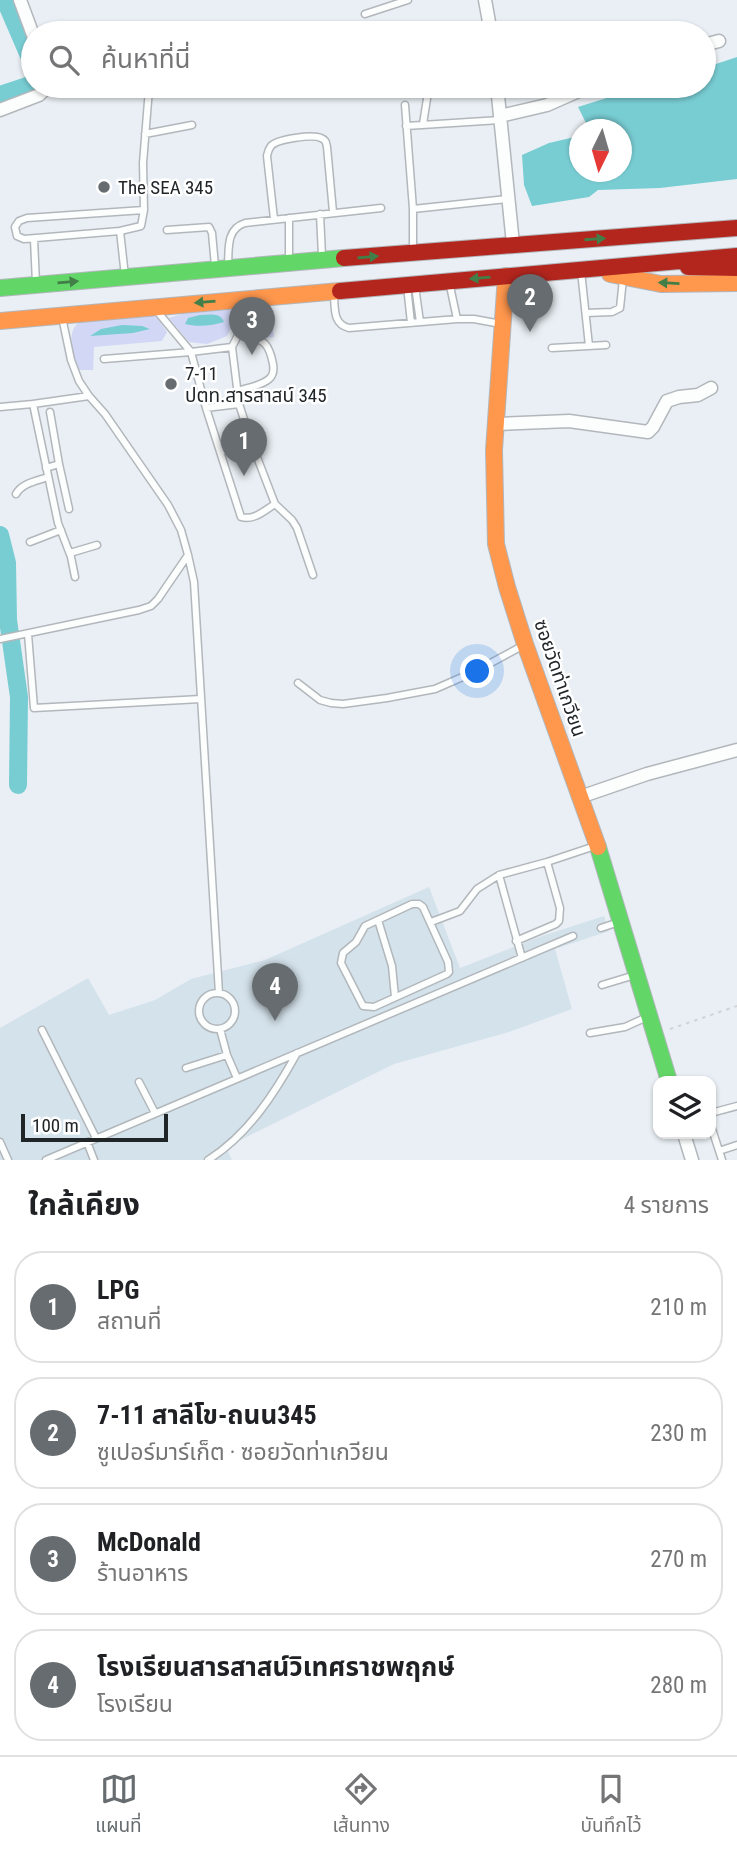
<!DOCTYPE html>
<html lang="th">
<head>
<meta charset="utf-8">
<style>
  :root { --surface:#fff; --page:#f2f2f2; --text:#202124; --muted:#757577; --line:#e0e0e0; --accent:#666c6f }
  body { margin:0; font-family:"Roboto Condensed","Noto Sans Thai",sans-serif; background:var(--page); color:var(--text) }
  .controls { position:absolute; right:21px; bottom:21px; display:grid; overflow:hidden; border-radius:14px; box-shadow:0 2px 5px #0004 }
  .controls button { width:63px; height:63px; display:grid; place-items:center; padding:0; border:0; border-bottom:2px solid var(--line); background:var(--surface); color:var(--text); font:35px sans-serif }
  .compass { position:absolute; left:569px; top:119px; width:63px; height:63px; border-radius:50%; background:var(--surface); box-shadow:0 2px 5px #0004; rotate:185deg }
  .scale { position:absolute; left:21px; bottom:18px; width:147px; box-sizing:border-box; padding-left:7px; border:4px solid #202528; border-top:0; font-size:19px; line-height:24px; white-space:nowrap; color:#202528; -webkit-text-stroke:5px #fff; paint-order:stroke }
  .you { position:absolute; left:478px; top:672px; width:24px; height:24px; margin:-18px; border:5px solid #fff; border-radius:50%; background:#1a73e8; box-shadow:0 0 0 10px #1a73e833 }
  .badge { display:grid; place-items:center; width:46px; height:46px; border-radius:50%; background:var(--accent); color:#fff; font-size:23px; font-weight:700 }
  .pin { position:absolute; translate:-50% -58px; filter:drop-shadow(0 2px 4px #0008) }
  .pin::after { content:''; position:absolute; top:37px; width:24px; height:21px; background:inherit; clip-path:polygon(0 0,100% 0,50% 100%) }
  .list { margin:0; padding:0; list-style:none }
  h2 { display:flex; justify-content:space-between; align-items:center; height:91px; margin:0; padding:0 28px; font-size:30px }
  h2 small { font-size:23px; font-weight:400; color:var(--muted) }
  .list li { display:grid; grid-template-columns:46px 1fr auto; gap:21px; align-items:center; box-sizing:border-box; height:112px; margin:0 14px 14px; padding:0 14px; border:2px solid var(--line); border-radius:28px }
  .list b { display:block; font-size:26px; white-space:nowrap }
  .list p { margin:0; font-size:23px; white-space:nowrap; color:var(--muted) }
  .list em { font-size:23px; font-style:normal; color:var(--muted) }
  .icon { flex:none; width:38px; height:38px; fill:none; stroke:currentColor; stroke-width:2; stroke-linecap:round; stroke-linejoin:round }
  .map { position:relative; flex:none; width:737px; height:1160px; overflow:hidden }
  .search { position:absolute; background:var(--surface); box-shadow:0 2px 5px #0004; left:21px; right:21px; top:21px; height:77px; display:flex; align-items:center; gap:18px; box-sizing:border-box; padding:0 24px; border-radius:38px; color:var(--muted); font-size:26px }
  .sheet { height:595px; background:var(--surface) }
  nav { display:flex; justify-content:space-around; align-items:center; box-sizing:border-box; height:98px; border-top:2px solid var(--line); background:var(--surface); font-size:19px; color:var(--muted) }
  nav a { display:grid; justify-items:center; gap:4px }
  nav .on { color:var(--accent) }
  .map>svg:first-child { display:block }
  .built { fill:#d4e2eb }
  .green { fill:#d2d7f6 }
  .water { fill:#78cdd3 }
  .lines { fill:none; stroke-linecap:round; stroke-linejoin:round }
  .river { stroke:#78cdd3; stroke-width:18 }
  .lane-casing { stroke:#b2b7bb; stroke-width:9 }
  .street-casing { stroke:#b2b7bb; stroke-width:15 }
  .fast-casing { stroke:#b2b7bb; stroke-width:18 }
  .slow-casing { stroke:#b2b7bb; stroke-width:18 }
  .jam-casing { stroke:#b2b7bb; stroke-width:18 }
  .path { stroke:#d1d3d4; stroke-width:2; stroke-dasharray:3.5 5; stroke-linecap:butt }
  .lane { stroke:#fcfdfd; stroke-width:6 }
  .street { stroke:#fcfdfd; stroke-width:12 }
  .fast { stroke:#63d668; stroke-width:16 }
  .slow { stroke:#ff974d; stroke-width:16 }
  .jam { stroke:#b3261e; stroke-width:16 }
  .oneway { fill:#427e48 }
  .poi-dot { fill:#666c6f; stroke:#fff; stroke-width:2.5 }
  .labels { text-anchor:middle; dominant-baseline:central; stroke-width:5; stroke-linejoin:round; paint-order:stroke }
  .poi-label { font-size:19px; fill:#202528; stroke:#fff; text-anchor:start }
  .street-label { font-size:19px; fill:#202528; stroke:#fff }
</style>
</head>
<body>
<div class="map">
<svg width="737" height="1160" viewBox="0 0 737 1160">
  <rect width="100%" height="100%" fill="#e9eff4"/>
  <path class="built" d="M429,887l31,81 82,-32 62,-20 5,15 -54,18 17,60 -63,23 -115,32 -168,83 6,13h-232v-132l88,-50 21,37 46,-15 36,-21 74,-19z"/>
  <path class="green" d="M237,308l3,2 -13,26 -20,8 -18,-2 -20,-24 16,-5z
    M261,308h9l4,29c-12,2 -25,-2 -26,-16l7,-10z
    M151,315l7,4 9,13 -5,9 -68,6 -1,23h-16c-3,-16 -12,-36 2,-48z"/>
  <path class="water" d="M737,57v122l-77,9 -62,2 -9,7 -57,9 -8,-21 -2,-30 27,-12 30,-7 1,36h42v-42l-33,-1 -11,-22 67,-21h59v-18z
    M200,315c9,0 20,-3 24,7 -12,4 -27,5 -39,2l3,-6z
    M122,325l20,1 8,3 -17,4 -43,3 11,-7z"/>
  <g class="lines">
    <path class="river" d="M5,0l28,65
      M0,95l33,-11
      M0,535l7,28 1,57 11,77 -1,88"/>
    <g class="lane-casing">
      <path id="lane" d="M365,14l43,-14
        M405,105l8,104v42
        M423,124l6,-38
        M406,126l94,-6
        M145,134l47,-9
        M413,209l94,-10
        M320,214l2,42
        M289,218v43
        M274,219l-7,-63c1,-5 1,-6 4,-10 6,-7 42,-12 50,-8 5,2 5,4 6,9l6,65
        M167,230l42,-3 3,6 3,33
        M120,231l-96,8 -7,-3 -2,-9 4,-6 8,-3 117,-8
        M34,239l2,44
        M228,265c1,-16 -2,-36 17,-42l136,-15
        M581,271l8,75
        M125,276l-5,-45 21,-5 3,-16 -1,-47 6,-74
        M407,286l4,37
        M415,286l5,36
        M450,286l7,33
        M334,296c1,13 -1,28 15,32l108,-9h17l27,5
        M156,310l35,42 41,-5 16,-31 10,-12
        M586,313l26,-1 8,-4 3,-29
        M62,317l9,43 8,21 10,15 16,18 63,91 13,25 7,25 6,27 25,411
        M232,347l7,57 13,40 23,60 17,16 5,8 16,47
        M552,348l54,-3
        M104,359l87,-7 15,56 35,109c13,4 24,-7 34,-13
        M237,391c10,-3 24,-5 32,-12 5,-4 5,-9 4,-15 -5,-26 -12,-23 -34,-32
        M0,407l33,-3
        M206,408l33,-4
        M50,412l9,52
        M220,452l32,-8
        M46,468l13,-4 10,45
        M16,494c6,-11 21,-13 32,-17
        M30,542l31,-12
        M70,553l27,-8
        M75,577l-4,-20 -13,-34 -25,-119 56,-8
        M28,634l6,74 167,-9
        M0,639l139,-29 12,-4 7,-7 30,-44
        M298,683l22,17 11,3 12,1 44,-6 48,-9 39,-17 50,-27
        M499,875l23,83
        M412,904h7l4,3 25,55 1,10 -2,2 -73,33 -11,-1 -22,-43 2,-10 13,-11 9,-16z
        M378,920l14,46 3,31
        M431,922l29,-11 17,-22 22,-14 48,-13 48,-16
        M601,928l18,-6
        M516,941l40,-17 3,-3 1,-13 -13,-46
        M602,985l33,-10
        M199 1011a18 18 0 1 1 36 0a18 18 0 1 1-36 0Z
        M220,1029l7,26 10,23
        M42,1030l54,108
        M590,1033l35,-6 22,-10
        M186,1068l41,-13
        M139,1082l16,31
        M711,1113l26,-7
        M711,1126l11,34
        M0,1142l8,18
        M87,1142l7,18
        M719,1151l18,-6
        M46,1160l527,-224
        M208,1160c40,-25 67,-67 89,-107"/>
    </g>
    <g class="street-casing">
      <path id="street" d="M20,0l13,35
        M485,0l6,33
        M704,45l15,-4
        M497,86l16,158
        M0,110l39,-15 9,-9
        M500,116l47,-11 43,-19
        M496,424l73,-3 79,11 5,-5 14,-26 12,-4 19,-2 13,-7
        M580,797l67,-23 90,-24
        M684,1134l8,26"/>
    </g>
    <g class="fast-casing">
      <path id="fast" d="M0,288l344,-30
        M598,847l71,234"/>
    </g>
    <g class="slow-casing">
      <path id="slow" d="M610,274l51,10 76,-1
        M506,276l-12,174 2,94 11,43 18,57 73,203
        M0,321l340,-30"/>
    </g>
    <g class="jam-casing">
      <path id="jam" d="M344,258l393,-30
        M688,267l49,1
        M340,291l397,-35"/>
    </g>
    <path class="path" d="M670,1029l67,-23"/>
    <use href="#lane" class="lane"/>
    <use href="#street" class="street"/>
    <use href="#fast" class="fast"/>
    <use href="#slow" class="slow"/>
    <use href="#jam" class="jam"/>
  </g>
  <defs><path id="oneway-solid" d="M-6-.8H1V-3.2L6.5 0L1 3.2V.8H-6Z" transform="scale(1.75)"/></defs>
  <g class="oneway">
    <use href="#oneway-solid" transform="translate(595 239) rotate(-4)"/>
    <use href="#oneway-solid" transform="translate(368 257) rotate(-5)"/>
    <use href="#oneway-solid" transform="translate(480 278) rotate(175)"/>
    <use href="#oneway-solid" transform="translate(68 282) rotate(-5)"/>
    <use href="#oneway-solid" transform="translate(669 283) rotate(-177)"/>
    <use href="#oneway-solid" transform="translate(205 302) rotate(175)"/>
  </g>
  <g class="poi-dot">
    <circle cx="104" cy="187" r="7"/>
    <circle cx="171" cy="384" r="7"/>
  </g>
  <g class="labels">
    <g class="poi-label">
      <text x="118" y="187">The SEA 345</text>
      <text x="185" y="373">7-11<tspan x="185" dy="22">ปตท.สารสาสน์ 345</tspan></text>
    </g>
    <g class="street-label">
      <text transform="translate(560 678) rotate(71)">ซอยวัดท่าเกวียน</text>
    </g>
  </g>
</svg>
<div class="controls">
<button><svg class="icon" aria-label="layers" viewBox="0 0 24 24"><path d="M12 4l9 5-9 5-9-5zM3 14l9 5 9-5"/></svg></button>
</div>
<svg class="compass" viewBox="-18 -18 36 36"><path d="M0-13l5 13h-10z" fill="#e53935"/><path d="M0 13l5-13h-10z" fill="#757577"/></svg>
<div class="scale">100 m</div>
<div class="you"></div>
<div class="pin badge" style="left:244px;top:476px">1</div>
<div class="pin badge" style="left:530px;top:332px">2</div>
<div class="pin badge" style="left:252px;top:355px">3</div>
<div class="pin badge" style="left:275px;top:1021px">4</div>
<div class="search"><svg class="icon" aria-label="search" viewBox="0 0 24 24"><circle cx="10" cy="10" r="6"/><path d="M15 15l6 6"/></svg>ค้นหาที่นี่</div>
</div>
<section class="sheet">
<h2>ใกล้เคียง<small>4 รายการ</small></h2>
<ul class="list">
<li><span class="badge">1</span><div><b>LPG</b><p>สถานที่</p></div><em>210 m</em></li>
<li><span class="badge">2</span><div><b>7-11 สาลีโข-ถนน345</b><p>ซูเปอร์มาร์เก็ต · ซอยวัดท่าเกวียน</p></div><em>230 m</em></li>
<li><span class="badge">3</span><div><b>McDonald</b><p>ร้านอาหาร</p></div><em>270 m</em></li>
<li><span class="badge">4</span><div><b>โรงเรียนสารสาสน์วิเทศราชพฤกษ์</b><p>โรงเรียน</p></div><em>280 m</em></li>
</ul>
</section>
<nav>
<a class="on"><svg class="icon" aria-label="map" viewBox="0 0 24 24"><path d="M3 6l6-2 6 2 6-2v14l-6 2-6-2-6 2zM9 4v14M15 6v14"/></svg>แผนที่</a>
<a><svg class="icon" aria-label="directions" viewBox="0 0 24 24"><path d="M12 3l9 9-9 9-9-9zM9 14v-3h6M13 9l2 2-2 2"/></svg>เส้นทาง</a>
<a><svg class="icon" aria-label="saved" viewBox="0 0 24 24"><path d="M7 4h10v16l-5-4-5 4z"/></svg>บันทึกไว้</a>
</nav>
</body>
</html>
